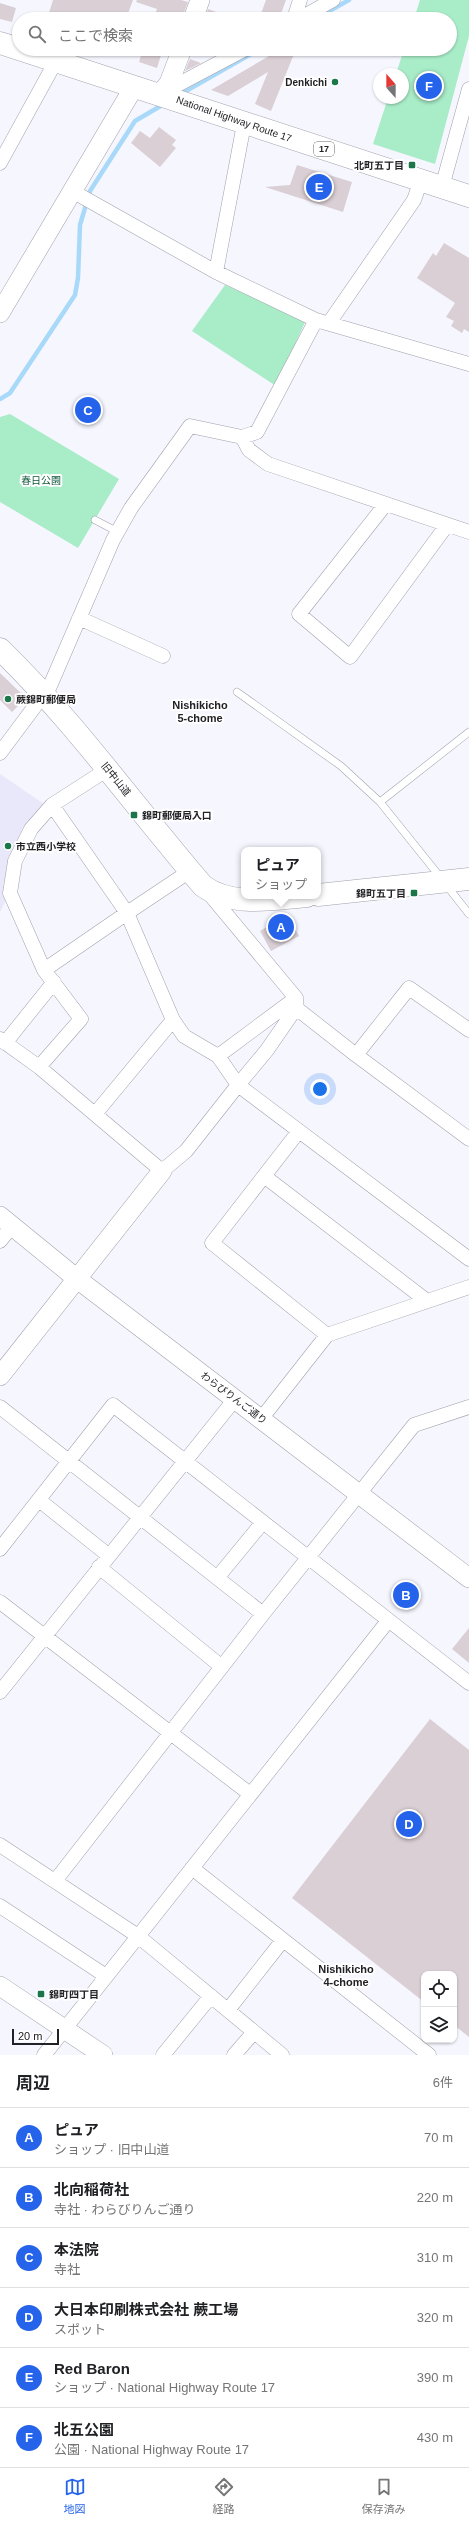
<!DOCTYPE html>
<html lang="ja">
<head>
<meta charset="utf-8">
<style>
  :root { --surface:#fff; --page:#f2f2f2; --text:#202124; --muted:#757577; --line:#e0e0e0; --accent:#2563eb }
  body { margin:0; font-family:Helvetica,"Noto Sans JP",sans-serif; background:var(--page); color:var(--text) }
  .controls { position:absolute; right:12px; bottom:12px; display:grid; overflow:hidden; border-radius:8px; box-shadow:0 1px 3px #0004 }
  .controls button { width:36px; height:36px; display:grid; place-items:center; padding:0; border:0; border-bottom:1px solid var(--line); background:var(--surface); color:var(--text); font:20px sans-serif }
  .compass { position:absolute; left:373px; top:68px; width:36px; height:36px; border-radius:50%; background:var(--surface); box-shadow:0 1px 3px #0004; rotate:339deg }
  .scale { position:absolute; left:12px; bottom:10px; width:47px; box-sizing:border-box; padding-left:4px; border:2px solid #222226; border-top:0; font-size:11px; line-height:14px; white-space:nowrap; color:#222226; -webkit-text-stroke:3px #fff; paint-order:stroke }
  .you { position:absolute; left:320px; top:1089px; width:14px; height:14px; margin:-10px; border:3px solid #fff; border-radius:50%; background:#1a73e8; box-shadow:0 0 0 6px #1a73e833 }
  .badge { display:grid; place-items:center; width:26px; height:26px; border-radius:50%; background:var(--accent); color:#fff; font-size:13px; font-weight:700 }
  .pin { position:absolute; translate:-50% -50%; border:2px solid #fff; box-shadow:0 1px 4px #0006 }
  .popup { position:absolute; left:241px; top:847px; width:80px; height:52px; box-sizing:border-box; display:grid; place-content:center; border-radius:8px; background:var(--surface); filter:drop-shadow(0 1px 3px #0005); font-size:13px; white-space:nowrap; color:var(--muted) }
  .popup b { font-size:15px; color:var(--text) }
  .popup::after { content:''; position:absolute; left:50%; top:100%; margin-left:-8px; border:8px solid transparent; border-top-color:var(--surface) }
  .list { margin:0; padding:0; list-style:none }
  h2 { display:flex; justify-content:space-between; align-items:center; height:52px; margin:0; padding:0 16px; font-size:17px }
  h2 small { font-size:13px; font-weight:400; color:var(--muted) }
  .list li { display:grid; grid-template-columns:26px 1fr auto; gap:12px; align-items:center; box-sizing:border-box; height:60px; padding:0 16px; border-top:1px solid var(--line) }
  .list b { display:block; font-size:15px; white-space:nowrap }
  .list p { margin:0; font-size:13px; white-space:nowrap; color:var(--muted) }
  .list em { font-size:13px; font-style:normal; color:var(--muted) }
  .icon { flex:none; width:22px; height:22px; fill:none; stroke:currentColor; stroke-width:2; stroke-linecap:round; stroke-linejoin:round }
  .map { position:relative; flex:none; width:469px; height:2055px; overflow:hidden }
  .search { position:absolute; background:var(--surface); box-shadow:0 1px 3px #0004; left:12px; right:12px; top:12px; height:44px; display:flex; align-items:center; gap:10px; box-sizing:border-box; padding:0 14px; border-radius:22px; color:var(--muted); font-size:15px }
  .sheet { height:412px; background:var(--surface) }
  nav { display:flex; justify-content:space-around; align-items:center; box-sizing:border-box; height:56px; border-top:1px solid var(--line); background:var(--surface); font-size:11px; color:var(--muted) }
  nav a { display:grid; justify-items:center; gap:2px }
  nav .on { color:var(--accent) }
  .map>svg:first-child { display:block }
  .built { fill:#e8e8fa }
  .green { fill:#a8ecc8 }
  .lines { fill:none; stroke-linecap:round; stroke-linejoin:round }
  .stream { stroke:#a9d9f9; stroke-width:4.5 }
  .building { fill:#dacfd4 }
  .lane-casing { stroke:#a1a1ab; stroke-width:8 }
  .street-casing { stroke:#a1a1ab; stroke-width:15 }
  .secondary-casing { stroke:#a1a1ab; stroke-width:20 }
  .primary-casing { stroke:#a1a1ab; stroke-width:23 }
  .highway-casing { stroke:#a1a1ab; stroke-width:23 }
  .lane { stroke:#fff; stroke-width:7 }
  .street { stroke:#fff; stroke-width:14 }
  .secondary { stroke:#fff; stroke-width:19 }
  .primary { stroke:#fff; stroke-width:22 }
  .highway { stroke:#fff; stroke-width:22 }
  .poi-dot { fill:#1b764a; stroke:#fff; stroke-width:1.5 }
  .labels { text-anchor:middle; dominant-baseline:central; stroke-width:4; stroke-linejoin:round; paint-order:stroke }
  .shield { fill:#fff; stroke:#646467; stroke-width:1 }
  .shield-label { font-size:9px; font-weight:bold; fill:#222226 }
  .poi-label { font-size:10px; font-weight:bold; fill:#222226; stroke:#fff; text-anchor:start }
  .street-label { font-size:10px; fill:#222226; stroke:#fff }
  .park-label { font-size:10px; fill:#0e573a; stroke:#fff }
  .neighbourhood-label { font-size:11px; font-weight:bold; fill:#222226; stroke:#fff }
</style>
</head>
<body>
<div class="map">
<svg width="469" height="2055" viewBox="0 0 469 2055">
  <rect width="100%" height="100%" fill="#f6f6ff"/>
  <path class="built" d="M0,774l44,30 -23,32 -18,48 3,16 -6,12z"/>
  <path class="green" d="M420,0h49v36l-34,128 -62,-20 15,-46h15v-24h-7l8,-25h46v-30h-36z
    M225,285l81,35 -30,66 -84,-55z
    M10,414l109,65 -41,69 -78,-46v-85z"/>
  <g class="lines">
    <path class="stream" d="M315,19l34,-19
      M179,95l81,-46
      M0,399l10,-6 65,-98 3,-17 2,-53 10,-34 45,-70 29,-17"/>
  </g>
  <path class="building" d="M53,0h80l-7,19h-79z
    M137,0h44l7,2 -6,16 -14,-5 -2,6h-13l4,-10 -21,-7z
    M266,0h20l-7,19h-20z
    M0,3l16,5 -4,14 -12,-3z
    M208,9l22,8v2h-25z
    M143,49l18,6 -4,13 -18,-6z
    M281,49h15l-25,62 -16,-7 13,-32 -40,24 -17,-6z
    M190,59l11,4 -16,8z
    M159,127l17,13 -4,5 4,3 -16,19 -29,-24 9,-12 10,7z
    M297,165l55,17 -9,30 -78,-25 25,-2z
    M444,243l25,15v74l-5,-3 -2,4 -11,-7 3,-5 -8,-4 9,-14 -38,-25 16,-25 3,3z
    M0,673l26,25 -14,14 -12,-12z
    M287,915l12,21 -28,15 -11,-20z
    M469,1628v35l-17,-14z
    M430,1719l39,31v287l-15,-12v-51h-30v28l-132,-104z"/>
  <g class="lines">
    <g class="lane-casing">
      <path id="lane" d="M95,520l23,12
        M237,692l104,74 39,36 61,76
        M380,802l89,-70
        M447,886l22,28"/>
    </g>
    <g class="street-casing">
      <path id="street" d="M294,19l6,-19
        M299,19l34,-19
        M162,93l83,-44
        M0,163l56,-102
        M442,187l27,-98
        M72,191l144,81 100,48 153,44
        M216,272l28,-148
        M329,323l85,-123 7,-20
        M242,437l7,13 19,14 201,68
        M385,505l-86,109 51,43 97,-132
        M79,618l84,38
        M0,753l50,-67 63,-146 18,-32 59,-82 52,11 15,-5 59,-112
        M207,891l89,107v10l-29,42 -29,35 -20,-29
        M44,970l83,-57 -75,-108
        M296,1008l60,47 113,84
        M173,1020l-46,-107 63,-42
        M0,1039l39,28 123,104 24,-20 52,-66 231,174
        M5,1043l49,-61
        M356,1055l53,-67 60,42
        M39,1067l42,-48 -37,-49 -34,-77 5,-32 16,-32 21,-24 56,-36
        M95,1114l78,-94 11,16 34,20 78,-58
        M299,1131l-87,112 115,92
        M264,1176l163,125
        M0,1241l12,-15
        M0,1407l263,207
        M261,1419l66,-84 142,-48
        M39,1500l69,55
        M0,1549l113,-144 356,278
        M99,1567l123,100
        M217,1578l46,-56
        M0,1602l250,192
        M0,1692l235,-293
        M0,1845l138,91 144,119
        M192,1868l237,187
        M55,1881l208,-267 151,-189 55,-18
        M0,1906l106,70
        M228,2010l55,-70
        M44,2055l344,-434
        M163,2055l48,-59
        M234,2055l20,-23"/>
    </g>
    <g class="secondary-casing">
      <path id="secondary" d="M193,19l7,-19
        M160,94l9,-11 13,-34
        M0,313l134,-226
        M0,1216l76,62 393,300
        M0,1376l162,-205
        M0,1986l103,69"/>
    </g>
    <g class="primary-casing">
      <path id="primary" d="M0,649c75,73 135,158 203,237 29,21 70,13 104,10
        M318,895l151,-16"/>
    </g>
    <g class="highway-casing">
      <path id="highway" d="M0,43l469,153"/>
    </g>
    <use href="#lane" class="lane"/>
    <use href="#street" class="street"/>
    <use href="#secondary" class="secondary"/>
    <use href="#primary" class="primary"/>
    <use href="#highway" class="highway"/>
  </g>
  <g class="poi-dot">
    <circle cx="335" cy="82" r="4"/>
    <rect x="408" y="161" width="8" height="8" rx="2"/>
    <circle cx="8" cy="699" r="4"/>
    <rect x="130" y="811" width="8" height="8" rx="2"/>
    <circle cx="8" cy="846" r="4"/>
    <rect x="410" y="889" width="8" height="8" rx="2"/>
    <rect x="37" y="1990" width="8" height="8" rx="2"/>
  </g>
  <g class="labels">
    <rect class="shield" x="314" y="142" width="20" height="14" rx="3"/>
    <g class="shield-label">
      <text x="324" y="149">17</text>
    </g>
    <g class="poi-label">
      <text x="327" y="82" text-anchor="end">Denkichi</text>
      <text x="404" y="165" text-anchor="end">北町五丁目</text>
      <text x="16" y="699">蕨錦町郵便局</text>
      <text x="142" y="815">錦町郵便局入口</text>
      <text x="16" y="846">市立西小学校</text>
      <text x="406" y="893" text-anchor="end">錦町五丁目</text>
      <text x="49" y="1994">錦町四丁目</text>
    </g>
    <g class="street-label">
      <text transform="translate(234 119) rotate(19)">National Highway Route 17</text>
      <text transform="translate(116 779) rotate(51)">旧中山道</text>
      <text transform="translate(234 1398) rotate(37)">わらびりんご通り</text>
    </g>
    <g class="park-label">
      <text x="41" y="480">春日公園</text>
    </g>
    <g class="neighbourhood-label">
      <text x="200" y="705">Nishikicho<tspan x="200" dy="13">5-chome</tspan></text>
      <text x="346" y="1969">Nishikicho<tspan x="346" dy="13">4-chome</tspan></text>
    </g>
  </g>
</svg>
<div class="controls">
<button><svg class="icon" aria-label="locate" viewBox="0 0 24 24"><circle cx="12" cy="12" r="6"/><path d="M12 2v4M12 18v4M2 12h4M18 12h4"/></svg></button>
<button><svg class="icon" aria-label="layers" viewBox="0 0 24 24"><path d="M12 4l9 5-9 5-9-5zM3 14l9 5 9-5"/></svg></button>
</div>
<svg class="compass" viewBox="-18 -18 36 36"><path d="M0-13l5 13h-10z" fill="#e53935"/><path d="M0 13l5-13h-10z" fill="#757577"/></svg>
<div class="scale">20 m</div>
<div class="you"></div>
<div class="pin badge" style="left:281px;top:927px">A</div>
<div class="popup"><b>ピュア</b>ショップ</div>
<div class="pin badge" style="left:406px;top:1595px">B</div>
<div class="pin badge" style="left:88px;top:410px">C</div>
<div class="pin badge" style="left:409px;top:1824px">D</div>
<div class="pin badge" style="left:319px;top:187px">E</div>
<div class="pin badge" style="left:429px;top:86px">F</div>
<div class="search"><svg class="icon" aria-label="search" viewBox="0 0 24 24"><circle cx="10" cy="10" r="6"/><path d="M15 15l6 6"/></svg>ここで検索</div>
</div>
<section class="sheet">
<h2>周辺<small>6件</small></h2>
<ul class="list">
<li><span class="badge">A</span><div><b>ピュア</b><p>ショップ · 旧中山道</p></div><em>70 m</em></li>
<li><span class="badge">B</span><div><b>北向稲荷社</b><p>寺社 · わらびりんご通り</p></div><em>220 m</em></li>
<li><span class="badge">C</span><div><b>本法院</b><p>寺社</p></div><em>310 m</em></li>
<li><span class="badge">D</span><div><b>大日本印刷株式会社 蕨工場</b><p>スポット</p></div><em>320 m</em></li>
<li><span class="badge">E</span><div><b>Red Baron</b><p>ショップ · National Highway Route 17</p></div><em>390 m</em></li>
<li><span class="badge">F</span><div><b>北五公園</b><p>公園 · National Highway Route 17</p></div><em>430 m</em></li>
</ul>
</section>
<nav>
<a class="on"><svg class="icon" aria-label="map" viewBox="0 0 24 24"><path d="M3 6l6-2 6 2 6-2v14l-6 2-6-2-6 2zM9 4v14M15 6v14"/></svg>地図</a>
<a><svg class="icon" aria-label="directions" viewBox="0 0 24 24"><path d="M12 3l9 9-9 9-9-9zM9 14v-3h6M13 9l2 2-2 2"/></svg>経路</a>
<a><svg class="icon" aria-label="saved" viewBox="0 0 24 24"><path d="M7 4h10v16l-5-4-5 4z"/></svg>保存済み</a>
</nav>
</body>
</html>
